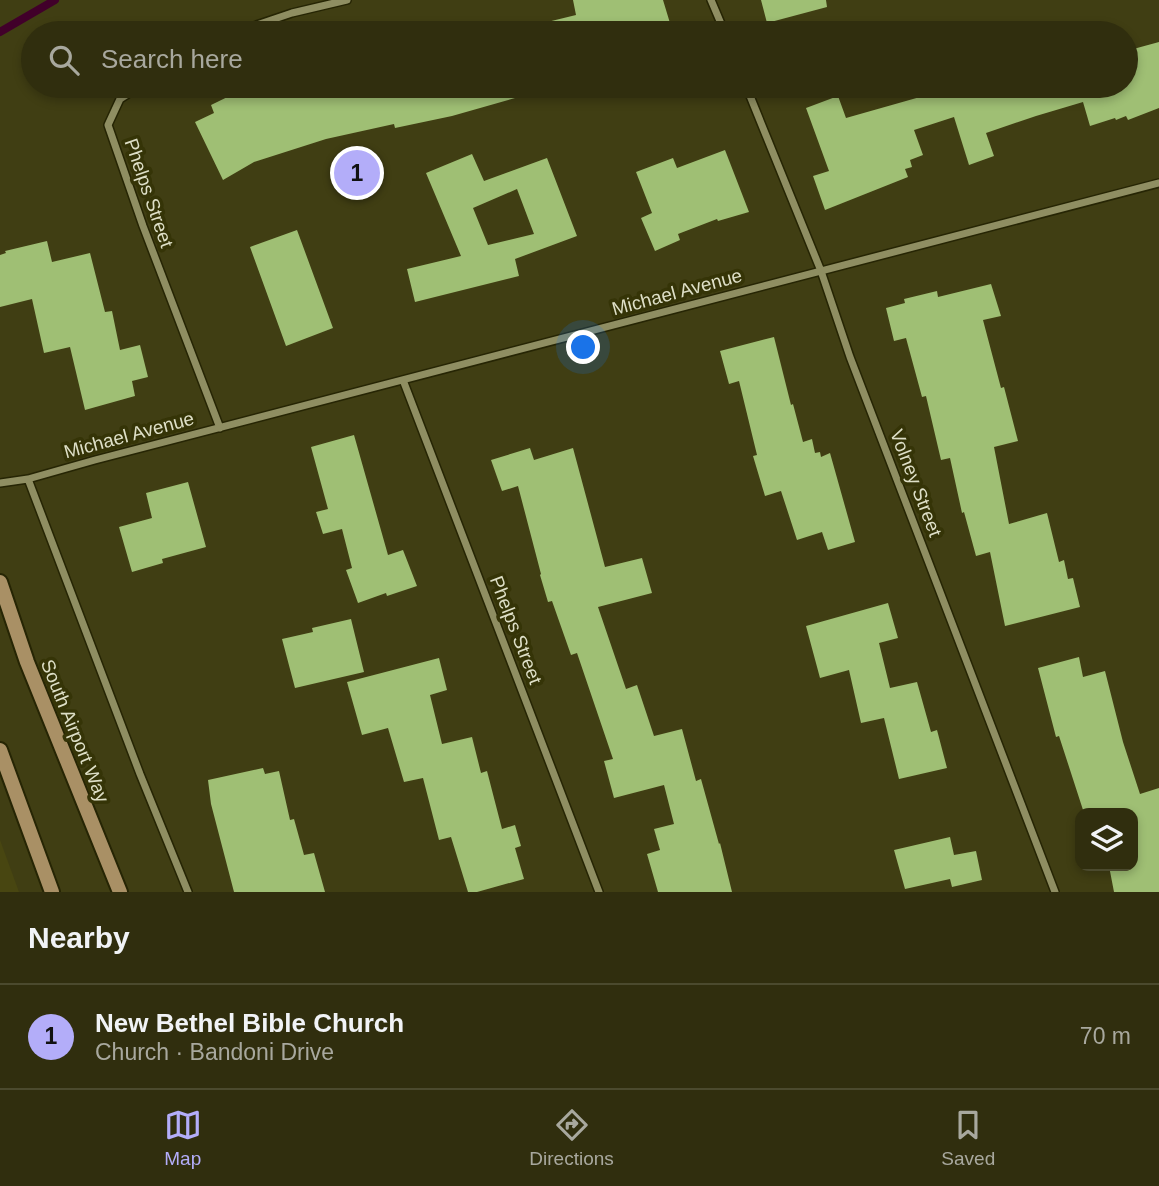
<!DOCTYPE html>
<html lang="en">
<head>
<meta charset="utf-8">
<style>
  :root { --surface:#302e0e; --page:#383617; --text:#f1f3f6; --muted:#a8a89e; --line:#4b4a2e; --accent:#b3adf9 }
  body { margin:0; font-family:Arial,sans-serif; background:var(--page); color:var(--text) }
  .controls { position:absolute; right:21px; bottom:21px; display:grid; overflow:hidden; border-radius:14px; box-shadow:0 4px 10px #0003 }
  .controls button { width:63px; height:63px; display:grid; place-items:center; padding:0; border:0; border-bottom:2px solid var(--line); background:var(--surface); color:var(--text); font:35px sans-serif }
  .you { position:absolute; left:584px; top:348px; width:24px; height:24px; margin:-18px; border:5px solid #fff; border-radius:50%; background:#1a73e8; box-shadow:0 0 0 10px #1a73e833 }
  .badge { display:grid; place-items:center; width:46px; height:46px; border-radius:50%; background:var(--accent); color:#111; font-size:23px; font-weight:700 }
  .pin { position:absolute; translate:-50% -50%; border:4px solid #fff; box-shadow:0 2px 7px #0006 }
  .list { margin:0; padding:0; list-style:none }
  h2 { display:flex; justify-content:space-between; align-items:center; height:91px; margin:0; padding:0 28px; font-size:30px }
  h2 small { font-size:23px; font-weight:400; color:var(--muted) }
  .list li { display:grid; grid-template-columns:46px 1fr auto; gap:21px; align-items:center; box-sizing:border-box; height:105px; padding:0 28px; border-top:2px solid var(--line) }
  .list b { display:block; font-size:26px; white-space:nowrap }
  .list p { margin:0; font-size:23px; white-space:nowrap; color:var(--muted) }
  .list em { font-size:23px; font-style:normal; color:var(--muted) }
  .icon { flex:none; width:38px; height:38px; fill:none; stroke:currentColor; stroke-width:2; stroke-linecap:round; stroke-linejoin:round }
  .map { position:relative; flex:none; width:1159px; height:892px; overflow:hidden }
  .search { position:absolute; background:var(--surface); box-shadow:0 4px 10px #0003; left:21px; right:21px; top:21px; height:77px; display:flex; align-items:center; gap:18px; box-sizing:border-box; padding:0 24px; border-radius:38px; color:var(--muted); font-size:26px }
  .sheet { height:196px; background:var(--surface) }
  nav { display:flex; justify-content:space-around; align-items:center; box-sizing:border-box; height:98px; border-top:2px solid var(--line); background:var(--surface); font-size:19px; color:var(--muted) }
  nav a { display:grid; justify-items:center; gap:4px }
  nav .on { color:var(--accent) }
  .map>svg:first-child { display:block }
  .built { fill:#484611 }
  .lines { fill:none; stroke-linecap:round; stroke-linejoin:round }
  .stream { stroke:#41002a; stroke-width:8 }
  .building { fill:#9fbf74; fill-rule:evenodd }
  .minor-casing { stroke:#262504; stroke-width:10 }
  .secondary-casing { stroke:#262504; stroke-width:18 }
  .minor { stroke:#8f8e62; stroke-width:7 }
  .secondary { stroke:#a99065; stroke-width:14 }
  .labels { text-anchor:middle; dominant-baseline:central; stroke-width:7; stroke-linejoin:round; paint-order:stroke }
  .street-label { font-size:19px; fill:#dedfc7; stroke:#353407 }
</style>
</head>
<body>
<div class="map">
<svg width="1159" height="892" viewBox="0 0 1159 892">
  <rect width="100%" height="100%" fill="#403e13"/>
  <path class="built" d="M0,840l19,52h-19z"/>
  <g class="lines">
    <path class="stream" d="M0,32l55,-32"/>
  </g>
  <path class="building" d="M573,0h90l10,33h-137l-1,-8 41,-10z
    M761,0h65l1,7 -60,16z
    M1159,42v66l-31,12 -2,-4 -10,4 -1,-2 -25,8 -7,-24 -47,14 -50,17 8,23 -25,9 -15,-48 -40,13 9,25 -13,5 2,7 -7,2 3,8 -83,33 -12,-34 16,-5 -23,-63 32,-12 8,22 74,-21 -4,-11h54l5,12 41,-12h110v-35z
    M250,86h28l3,9 16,-5 1,6 48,-10h189l1,6 -84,24 -57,12 -1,-4 -68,15 -72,23 -31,18 -28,-58 19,-9 -3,-8z
    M725,150l24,62 -31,9 -1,-2 -39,15 2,6 -25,11 -14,-33 11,-5 -16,-41 37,-14 4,10z
    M472,154l12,27 63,-23 30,78 -62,23 4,17 -104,26 -8,-33 54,-13 -35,-83zM517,189l17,45 -46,11 -15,-37z
    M297,230l36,98 -47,18 -36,-99z
    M47,241l5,21 38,-9 15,59 7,-1 8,39 20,-5 8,32 -16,4 3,15 -50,14 -15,-63 -26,6 -12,-54 -32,8v-52l6,-2 -1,-2z
    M991,284l10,32 -18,4 18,68 3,-1 14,54 -24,6 15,77 38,-11 12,49 5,-2 4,19 5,-1 7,29 -75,19 -15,-74 -14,4 -12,-44 -2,1 -12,-55 -9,2 -15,-64 -4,1 -16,-59 -12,3 -8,-33 19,-5 -1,-4 33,-8 1,6z
    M774,337l17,68 2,-1 10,38 9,-3 3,14 5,-1 1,5 9,-4 25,89 -27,8 -6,-18 -25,8 -16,-49 -16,5 -12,-40 4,-1 -18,-74 -10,3 -9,-33z
    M354,435l34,120 15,-5 14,36 -30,10 -1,-3 -28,10 -12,-33 6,-2 -10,-39 -19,5 -7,-22 12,-3 -17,-62z
    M530,448l4,12 39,-12 32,119 37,-9 10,35 -54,14 28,82 11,-4 17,51 28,-7 14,52 5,-2 18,65 1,-1 12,49h-74l-11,-38 13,-4 -6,-21 20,-5 -10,-39 -50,13 -10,-37 9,-2 -36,-106 -6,2 -19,-54 -4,1 -8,-27 1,-1 -23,-88 -16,5 -11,-31z
    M188,482l18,65 -44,12 1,4 -31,9 -13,-45 33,-9 -6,-25z
    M888,603l10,35 -19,5 11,45 27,-6 14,50 6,-2 10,38 -48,11 -15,-61 -23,5 -12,-53 -29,8 -14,-52z
    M351,619l13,53 -69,16 -13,-49 31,-7 -1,-4z
    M1079,657l4,20 22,-6 18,71 17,52 19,-6v104h-45l-5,-26h24v-53h-49l-25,-77 -3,1 -18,-69z
    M439,658l8,32 -17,5 12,49 30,-7 9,36 6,-2 15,58 13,-4 6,21 -6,2 9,31 -47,13h-9l-17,-55 -12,3 -16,-62 -19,4 -16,-54 -26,7 -15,-53z
    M263,768l2,6 14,-3 11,49 4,-1 10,36 10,-2 11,39h-91l-23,-88 -3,-24z
    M950,837l4,18 22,-4 6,29 -30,7 -2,-8 -45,10 -11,-39z"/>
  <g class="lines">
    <g class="minor-casing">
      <path id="minor" d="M711,0l14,33
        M233,33l59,-20 55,-13
        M140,86l-20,13 -12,26 35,101 77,202
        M746,86l75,185 29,86 205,535
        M403,380l196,512
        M28,479l112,295 48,118
        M0,483l28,-4 67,-19 1064,-277"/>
    </g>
    <g class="secondary-casing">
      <path id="secondary" d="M0,582l27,80 93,230
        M0,750l52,142"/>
    </g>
    <use href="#minor" class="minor"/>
    <use href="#secondary" class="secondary"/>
  </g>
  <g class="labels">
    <g class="street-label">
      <text transform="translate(149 193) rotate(71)">Phelps Street</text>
      <text transform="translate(677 292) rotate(-15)">Michael Avenue</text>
      <text transform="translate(129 435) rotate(-15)">Michael Avenue</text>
      <text transform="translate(916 483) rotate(69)">Volney Street</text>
      <text transform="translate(516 630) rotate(69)">Phelps Street</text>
      <text transform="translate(75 731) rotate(68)">South Airport Way</text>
    </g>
  </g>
</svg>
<div class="controls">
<button><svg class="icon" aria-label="layers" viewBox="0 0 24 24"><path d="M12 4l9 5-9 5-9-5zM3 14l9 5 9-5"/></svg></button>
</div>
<div class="you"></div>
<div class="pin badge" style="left:357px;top:173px">1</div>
<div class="search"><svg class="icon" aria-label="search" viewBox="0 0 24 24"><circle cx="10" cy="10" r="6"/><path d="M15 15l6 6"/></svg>Search here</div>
</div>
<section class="sheet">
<h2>Nearby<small></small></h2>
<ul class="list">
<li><span class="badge">1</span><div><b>New Bethel Bible Church</b><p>Church · Bandoni Drive</p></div><em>70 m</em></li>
</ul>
</section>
<nav>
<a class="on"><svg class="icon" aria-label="map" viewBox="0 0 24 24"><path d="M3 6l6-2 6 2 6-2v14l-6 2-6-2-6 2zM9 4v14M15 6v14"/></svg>Map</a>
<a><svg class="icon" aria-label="directions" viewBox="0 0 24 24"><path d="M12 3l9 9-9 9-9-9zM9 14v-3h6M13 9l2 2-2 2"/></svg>Directions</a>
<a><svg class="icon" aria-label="saved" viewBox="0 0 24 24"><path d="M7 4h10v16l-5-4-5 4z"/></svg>Saved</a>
</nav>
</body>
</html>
